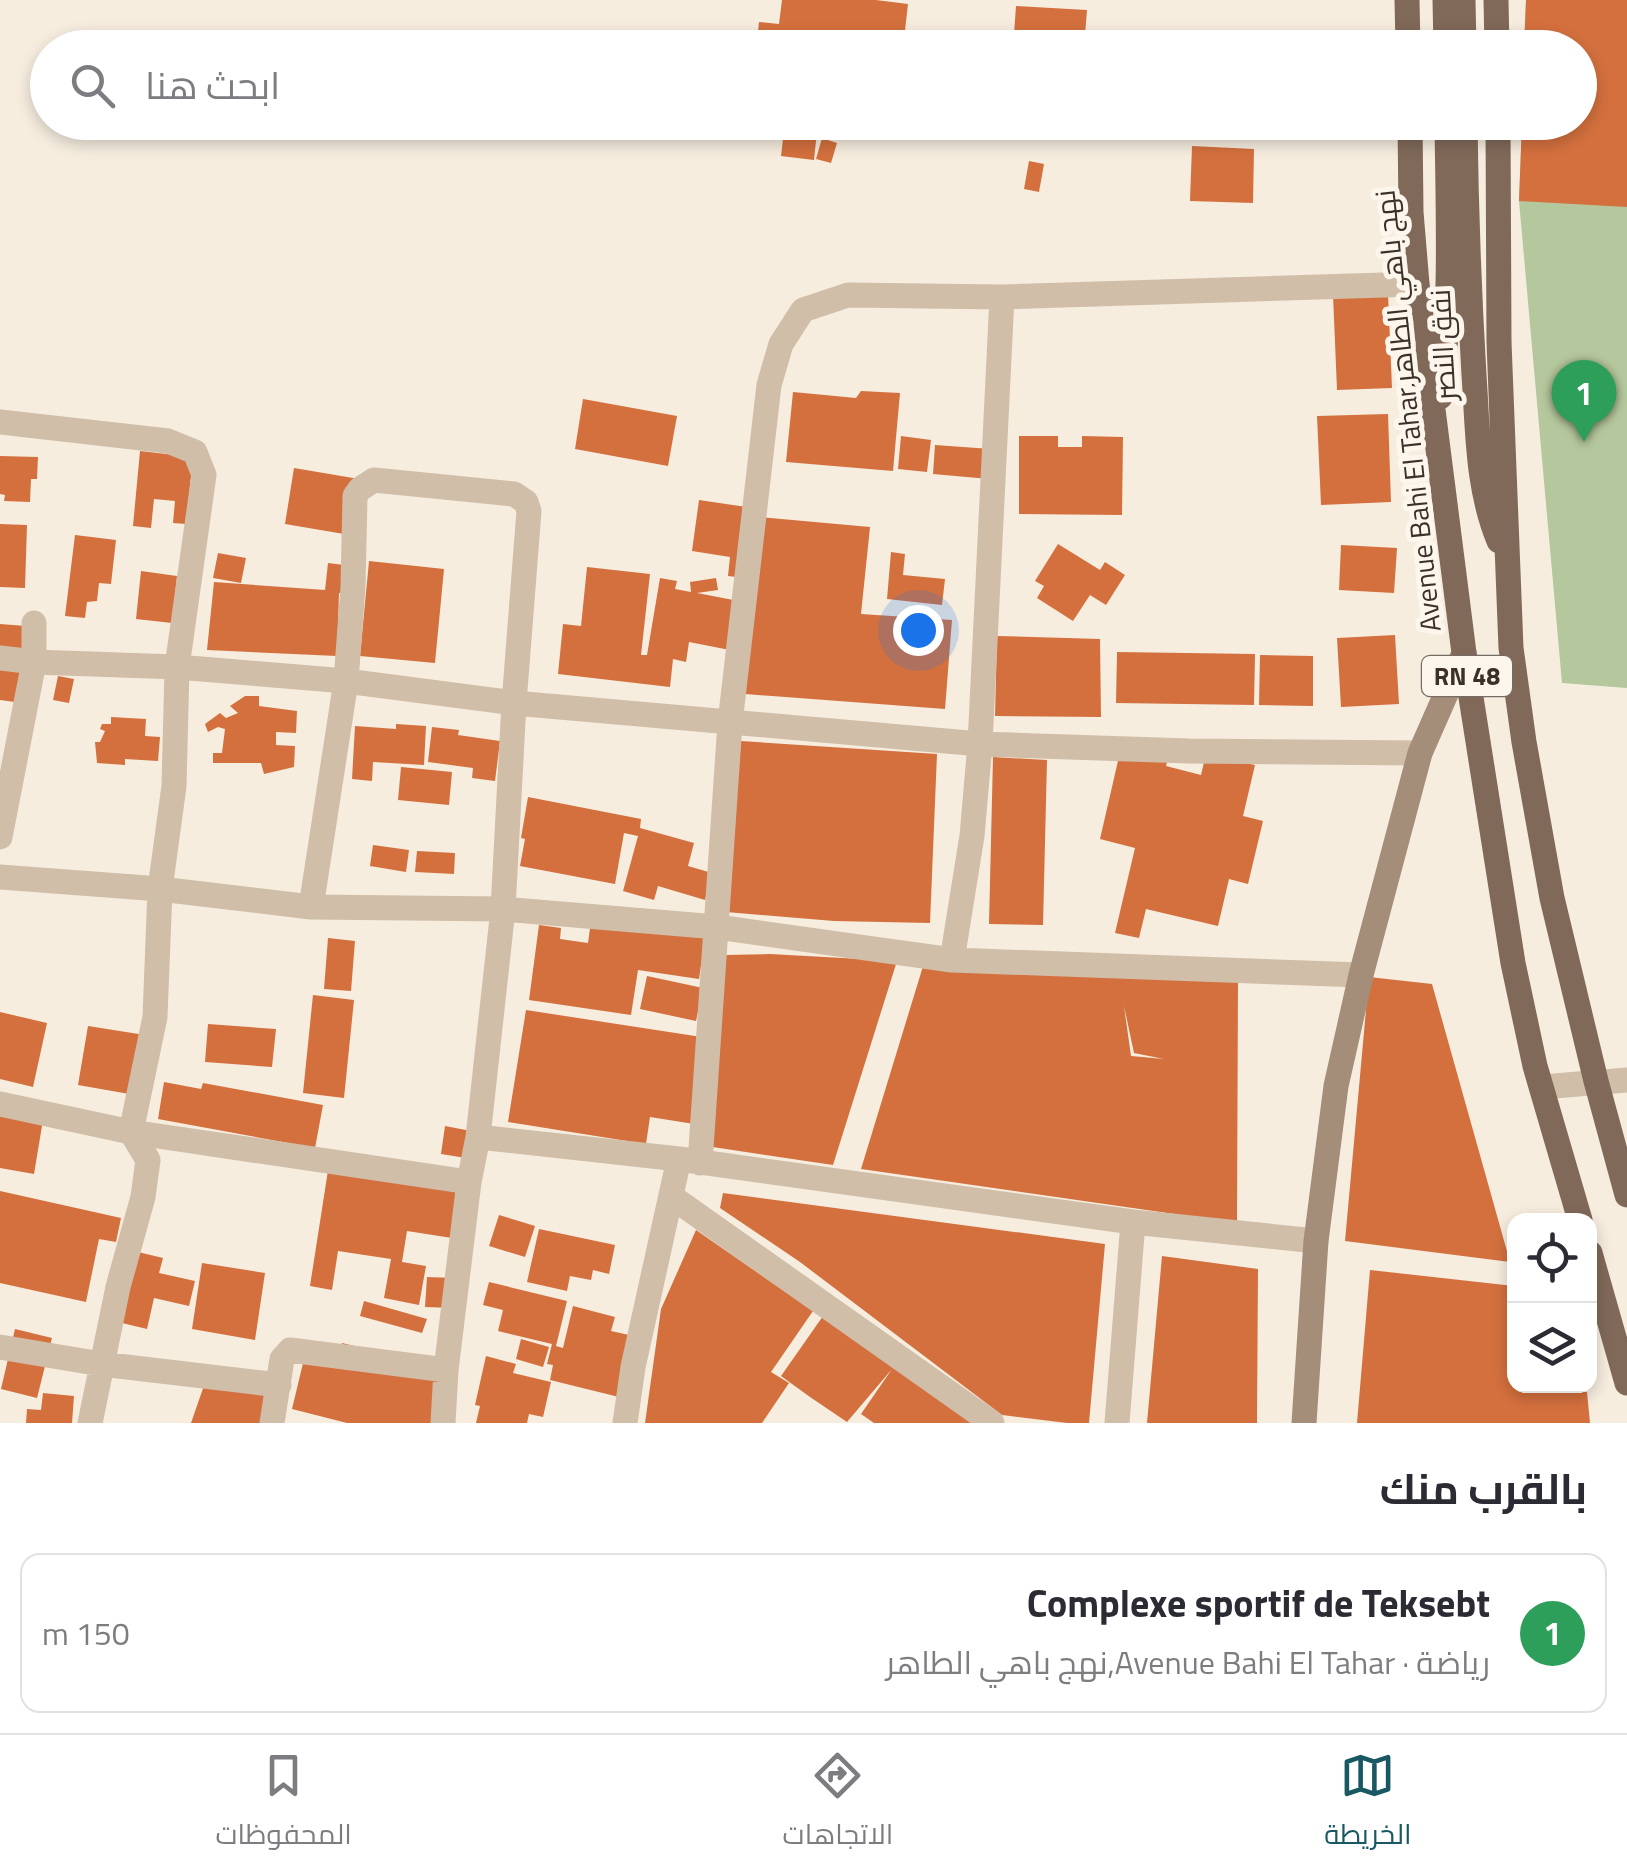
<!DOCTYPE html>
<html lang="ar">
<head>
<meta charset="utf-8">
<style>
  :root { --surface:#fff; --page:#f7f7f7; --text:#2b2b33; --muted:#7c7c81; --line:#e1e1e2; --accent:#195863 }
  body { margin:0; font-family:"Titillium Web",Cairo,sans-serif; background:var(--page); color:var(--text); direction:rtl }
  .controls { position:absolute; right:30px; bottom:30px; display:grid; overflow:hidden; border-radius:20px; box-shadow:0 5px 15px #0003 }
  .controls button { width:90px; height:90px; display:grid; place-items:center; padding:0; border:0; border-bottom:2px solid var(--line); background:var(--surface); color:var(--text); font:50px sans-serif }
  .you { position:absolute; left:918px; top:630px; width:35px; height:35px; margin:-25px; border:8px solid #fff; border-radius:50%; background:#1a73e8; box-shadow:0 0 0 15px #1a73e833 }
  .badge { display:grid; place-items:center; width:65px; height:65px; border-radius:50%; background:var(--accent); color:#fff; font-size:32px; font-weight:700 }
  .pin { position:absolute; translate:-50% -82px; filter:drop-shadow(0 2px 5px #0008) }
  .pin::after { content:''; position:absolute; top:52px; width:35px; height:30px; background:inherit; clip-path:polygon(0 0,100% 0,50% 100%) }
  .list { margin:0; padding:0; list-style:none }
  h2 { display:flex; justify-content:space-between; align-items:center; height:130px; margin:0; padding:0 40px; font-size:42px }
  h2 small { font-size:32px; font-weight:400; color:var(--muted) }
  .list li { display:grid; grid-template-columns:65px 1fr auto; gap:30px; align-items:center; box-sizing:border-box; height:160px; margin:0 20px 20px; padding:0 20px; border:2px solid var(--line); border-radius:20px }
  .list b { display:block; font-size:38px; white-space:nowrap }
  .list p { margin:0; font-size:32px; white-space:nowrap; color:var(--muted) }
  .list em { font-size:32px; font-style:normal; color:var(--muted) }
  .icon { flex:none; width:55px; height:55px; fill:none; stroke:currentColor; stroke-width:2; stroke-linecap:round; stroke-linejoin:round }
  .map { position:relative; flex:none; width:1627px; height:1423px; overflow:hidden; direction:ltr }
  .search { position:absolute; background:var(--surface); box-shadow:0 5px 15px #0003; left:30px; right:30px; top:30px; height:110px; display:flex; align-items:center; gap:25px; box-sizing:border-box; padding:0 35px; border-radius:55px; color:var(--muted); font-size:38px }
  .sheet { height:310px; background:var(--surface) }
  nav { display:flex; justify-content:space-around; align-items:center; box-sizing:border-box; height:140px; border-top:2px solid var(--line); background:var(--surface); font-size:28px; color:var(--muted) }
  nav a { display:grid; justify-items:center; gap:5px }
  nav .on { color:var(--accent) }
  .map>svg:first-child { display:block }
  .green { fill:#b5c79c }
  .building { fill:#d4703e; fill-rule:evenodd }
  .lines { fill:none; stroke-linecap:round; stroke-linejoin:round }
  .street { stroke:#d0bea8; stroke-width:25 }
  .secondary { stroke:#a48d79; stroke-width:25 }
  .primary { stroke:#806959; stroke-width:25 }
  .labels { text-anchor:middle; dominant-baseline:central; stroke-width:10; stroke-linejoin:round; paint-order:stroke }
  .shield { fill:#fcf6ec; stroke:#766c64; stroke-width:2.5 }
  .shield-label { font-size:25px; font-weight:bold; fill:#3c3129 }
  .street-label { font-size:28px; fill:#3c3129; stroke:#fcf6ec }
</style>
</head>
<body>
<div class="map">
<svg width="1627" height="1423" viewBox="0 0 1627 1423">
  <rect width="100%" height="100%" fill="#f6eddf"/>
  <path class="green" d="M1526,0h101v688l-65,-5 -43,-482 3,-78 58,-1v-74l-56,-1z"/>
  <path class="building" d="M782,0h94l32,4 -5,44h-85l-61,-8 2,-18 20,2z
    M1526,0h101v207l-108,-6 3,-79h58v-74h-56z
    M1016,6l71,4 -3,38h-71z
    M785,122h33l-4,38 -33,-4z
    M822,138l15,5 -6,20 -15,-4z
    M1192,146l62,3 -1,54 -63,-2z
    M1029,161l15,3 -5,28 -15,-3z
    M1388,293l4,95 -55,2 -4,-95z
    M861,391l39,2 -7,78 -107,-9 7,-70 63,6z
    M583,399l94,17 -9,50 -93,-17z
    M1388,414l3,88 -70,3 -4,-89z
    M901,436l30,4 -4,32 -29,-3z
    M1019,436h39v11h24v-11l41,1 -1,78 -103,-1z
    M935,445l56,4 -2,30 -56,-5z
    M140,451l53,6 -7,67 -13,-1 2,-22 -21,-2 -3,29 -18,-2z
    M0,456l38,1 -1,22h-6l-1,23 -26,-1 1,-6 -5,-1z
    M294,468l65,11 -9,56 -65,-11z
    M699,500l61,9 -14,69 -18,-2 2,-19 -38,-6z
    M760,517l110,10 -9,87 91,6 -7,89 -200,-15z
    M0,524l27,1 -2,63 -25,-1z
    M75,535l41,5 -5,44 -12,-1 -2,18 -10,1 -2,16 -20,-2z
    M1058,544l42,26 5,-8 20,13 -19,30 -16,-10 -17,26 -36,-23 7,-12 -9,-5z
    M1341,545l56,3 -3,45 -55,-3z
    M891,552l14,2 -2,21 42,4 -3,26 -55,-6z
    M218,553l28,5 -5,25 -28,-5z
    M369,561l75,8 -9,94 -75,-7z
    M328,563l24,3 -3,28 -10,-1 -2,63 -130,-6 7,-68 111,8z
    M587,567l63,7 -9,81h6l13,-77 17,3 -2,8 16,3 -1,-10 26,-4 2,12 -21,3 52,10 -9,49 -51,-10 -3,20 -13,-3 -3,28 -112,-13 5,-50 18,2z
    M141,571l36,5 -5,47 -36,-4z
    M0,624l26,2 -2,25 -24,-2z
    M1395,635l4,69 -58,3 -4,-69z
    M997,636l103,3 1,78 -106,-1z
    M1117,652l138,2 -1,51 -138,-2z
    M1260,655l53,1v50l-54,-1z
    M0,666l26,3 -4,34 -22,-3z
    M58,676l16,3 -5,24 -16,-3z
    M245,696h14v10l38,5 -1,22 -20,-1v13l19,1 -1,21 -30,7 -3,-11h-48v-10h9l3,-24 -7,-2 -10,5 -3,-8 15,-11 6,5 12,-5 -8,-7z
    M111,717l35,2 -1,17 15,1 -2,24 -33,-2v6l-28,-2 -2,-21h5l5,-11 -5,-2 2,-5h9z
    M396,724l30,2 -2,39 -51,-3 -1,19 -20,-2 3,-53 41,3z
    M432,727l27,3 -1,5 42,6 -5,40 -23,-3 1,-10 -45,-6z
    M741,741l196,13 -7,169 -96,-2 -108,-9z
    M1121,748l47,11 -2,7 35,9 5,-21 49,11 -12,51 20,5 -15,63 -19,-5 -11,47 -72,-17 -7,29 -24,-5 20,-85 -35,-9z
    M993,757l54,3 -4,165 -54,-1z
    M401,767l51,5 -3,33 -51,-5z
    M528,797l113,22 -1,9 54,15 -6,23 24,7 -7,27 -47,-14 -4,14 -31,-9 15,-55 -14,-3 -9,51 -95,-18 5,-27 -4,-1z
    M373,845l36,5 -3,22 -36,-6z
    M417,851l38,2 -1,21 -39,-2z
    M591,921l114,17 -6,41 -61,-9 -7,45 -102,-15 10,-75 22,3 -1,11 28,4z
    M328,938l27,3 -4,50 -27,-2z
    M770,954l127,7 -64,204 -127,-19 19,-191z
    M924,963l314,17 -1,243 -376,-54zM1124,1006l10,47 30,6 -33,-3z
    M647,976l56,12 -7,33 -56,-12z
    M1369,977l63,7 78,278 -165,-21z
    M313,995l41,5 -10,98 -41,-5z
    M526,1010l182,28 -14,86 -44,-7 -4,27 -138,-22z
    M0,1012l47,11 -14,64 -33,-8z
    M208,1024l68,5 -4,38 -67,-5z
    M88,1026l57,9 -10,60 -57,-10z
    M164,1082l37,7 2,-6 120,22 -8,43 -157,-29z
    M0,1113l43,7 -9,54 -34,-6z
    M445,1126l26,5 -5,27 -25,-4z
    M329,1164l132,23 -9,51 -45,-7 -5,31 24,4 -7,39 -35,-7 7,-39 -53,-8 -6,39 -22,-4z
    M0,1191l121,27 -5,24 -17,-3 -13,63 -86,-19z
    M723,1193l382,51 -16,179h-22l-65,-8 -202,-153 -80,-54z
    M499,1215l36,11 -10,31 -36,-11z
    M539,1229l76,16 -6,29 -16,-4 -2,10 -21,-4 -3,15 -40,-9z
    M696,1230l117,81 -42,61 18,11 -27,40h-117l16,-114z
    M138,1252l25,6 -4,15 36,8 -6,25 -35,-8 -7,31 -25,-6z
    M1162,1256l96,13 -1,154h-110z
    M202,1263l63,10 -10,67 -63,-11z
    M1370,1270l144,16v100h43l2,4 28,2 3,31h-233z
    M427,1277l27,1 -2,30 -27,-1z
    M489,1282l78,19 -11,45 7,2 10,-42 42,11 -4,14 27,6 -15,61 -73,-18 3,-15 -6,-1 5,-20 -54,-13 5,-21 -20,-5z
    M364,1301l63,18 -5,14 -62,-17z
    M823,1316l149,107h-98l-13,-9 31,-45 -45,53 -37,-25 -29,-21z
    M15,1329l37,9 -15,60 -36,-9z
    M521,1339l28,8 -6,20 -27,-8z
    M342,1343l100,24 -1,56h-94l-55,-14 12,-50 32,8z
    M486,1356l30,8 -3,9 38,9 -8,35 -14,-3 -2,9h-51l4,-17 -5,-1z
    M209,1371l68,23 -10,29h-76z
    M43,1393l31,3 -2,27h-46l1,-14 14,1z"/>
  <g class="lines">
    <path class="street" d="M0,422l168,19 27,11 9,23 -27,192 -3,119 -14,103 -5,128 -24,115 17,28 -5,37 -25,90 -28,136
      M0,658l34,4 143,5 169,14 168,22 466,41 209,7 231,2
      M0,837l34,-175v-39
      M0,877l160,12 151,18 192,2 214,18 235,33 409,15
      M311,907l35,-226 7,-94 2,-91 5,-7 14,-9 140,14 12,8 3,9 -15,192 -11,206 -25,228 -9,45 -23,188 -3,53
      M952,960l20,-124 8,-92 22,-447
      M1542,1087l85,-7
      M0,1104l131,28 338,50
      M478,1137l201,22 454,63 183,19
      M700,1163l30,-440 39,-338 12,-41 22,-34 45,-15 154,2 415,-13
      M672,1197l320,226
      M0,1347l101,17 178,21
      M272,1423l10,-64 8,-9 156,20
      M625,1423l8,-56 46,-208
      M1117,1423l16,-201"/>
    <path class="secondary" d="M1304,1423l12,-182 20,-155 25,-111 59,-222 44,-100"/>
    <path class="primary" d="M1407,0l1,48
      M1445,0l1,48
      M1463,0l1,48
      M1496,0l1,48
      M1410,122l1,90 6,72 47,369 49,310 22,103 45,154
      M1465,122c1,85 4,169 9,253 4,57 3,113 25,166
      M1498,122l1,220 12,306 13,94 28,156 44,183 31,114
      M1440,397c12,-91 8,-183 7,-275
      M1590,1253l37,130"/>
  </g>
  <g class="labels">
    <rect class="shield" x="1422" y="656" width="90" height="40" rx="8"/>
    <g class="shield-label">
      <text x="1467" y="676">RN 48</text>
    </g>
    <g class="street-label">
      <text transform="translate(1442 345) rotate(-93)">نفق النصر</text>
      <text transform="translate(1407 411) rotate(-96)">Avenue Bahi El Tahar,نهج باهي الطاهر</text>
    </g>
  </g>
</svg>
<div class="controls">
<button><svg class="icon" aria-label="locate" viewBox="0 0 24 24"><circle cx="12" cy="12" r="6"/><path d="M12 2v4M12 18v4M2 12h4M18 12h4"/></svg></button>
<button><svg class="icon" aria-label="layers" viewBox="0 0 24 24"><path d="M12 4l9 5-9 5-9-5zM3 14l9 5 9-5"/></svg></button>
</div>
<div class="you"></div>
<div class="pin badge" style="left:1584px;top:442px;background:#2e9e5b">1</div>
<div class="search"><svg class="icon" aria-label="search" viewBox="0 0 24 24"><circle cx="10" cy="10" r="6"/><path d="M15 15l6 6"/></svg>ابحث هنا</div>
</div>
<section class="sheet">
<h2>بالقرب منك<small></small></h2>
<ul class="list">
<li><span class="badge" style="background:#2e9e5b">1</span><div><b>Complexe sportif de Teksebt</b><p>رياضة · Avenue Bahi El Tahar,نهج باهي الطاهر</p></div><em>150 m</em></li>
</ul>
</section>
<nav>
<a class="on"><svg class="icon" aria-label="map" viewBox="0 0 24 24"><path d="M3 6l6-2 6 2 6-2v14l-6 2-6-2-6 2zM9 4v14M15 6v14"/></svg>الخريطة</a>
<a><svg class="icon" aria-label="directions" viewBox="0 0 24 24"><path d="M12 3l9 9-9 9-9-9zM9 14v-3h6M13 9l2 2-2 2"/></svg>الاتجاهات</a>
<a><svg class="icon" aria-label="saved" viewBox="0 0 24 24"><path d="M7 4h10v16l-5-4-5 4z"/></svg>المحفوظات</a>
</nav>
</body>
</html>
